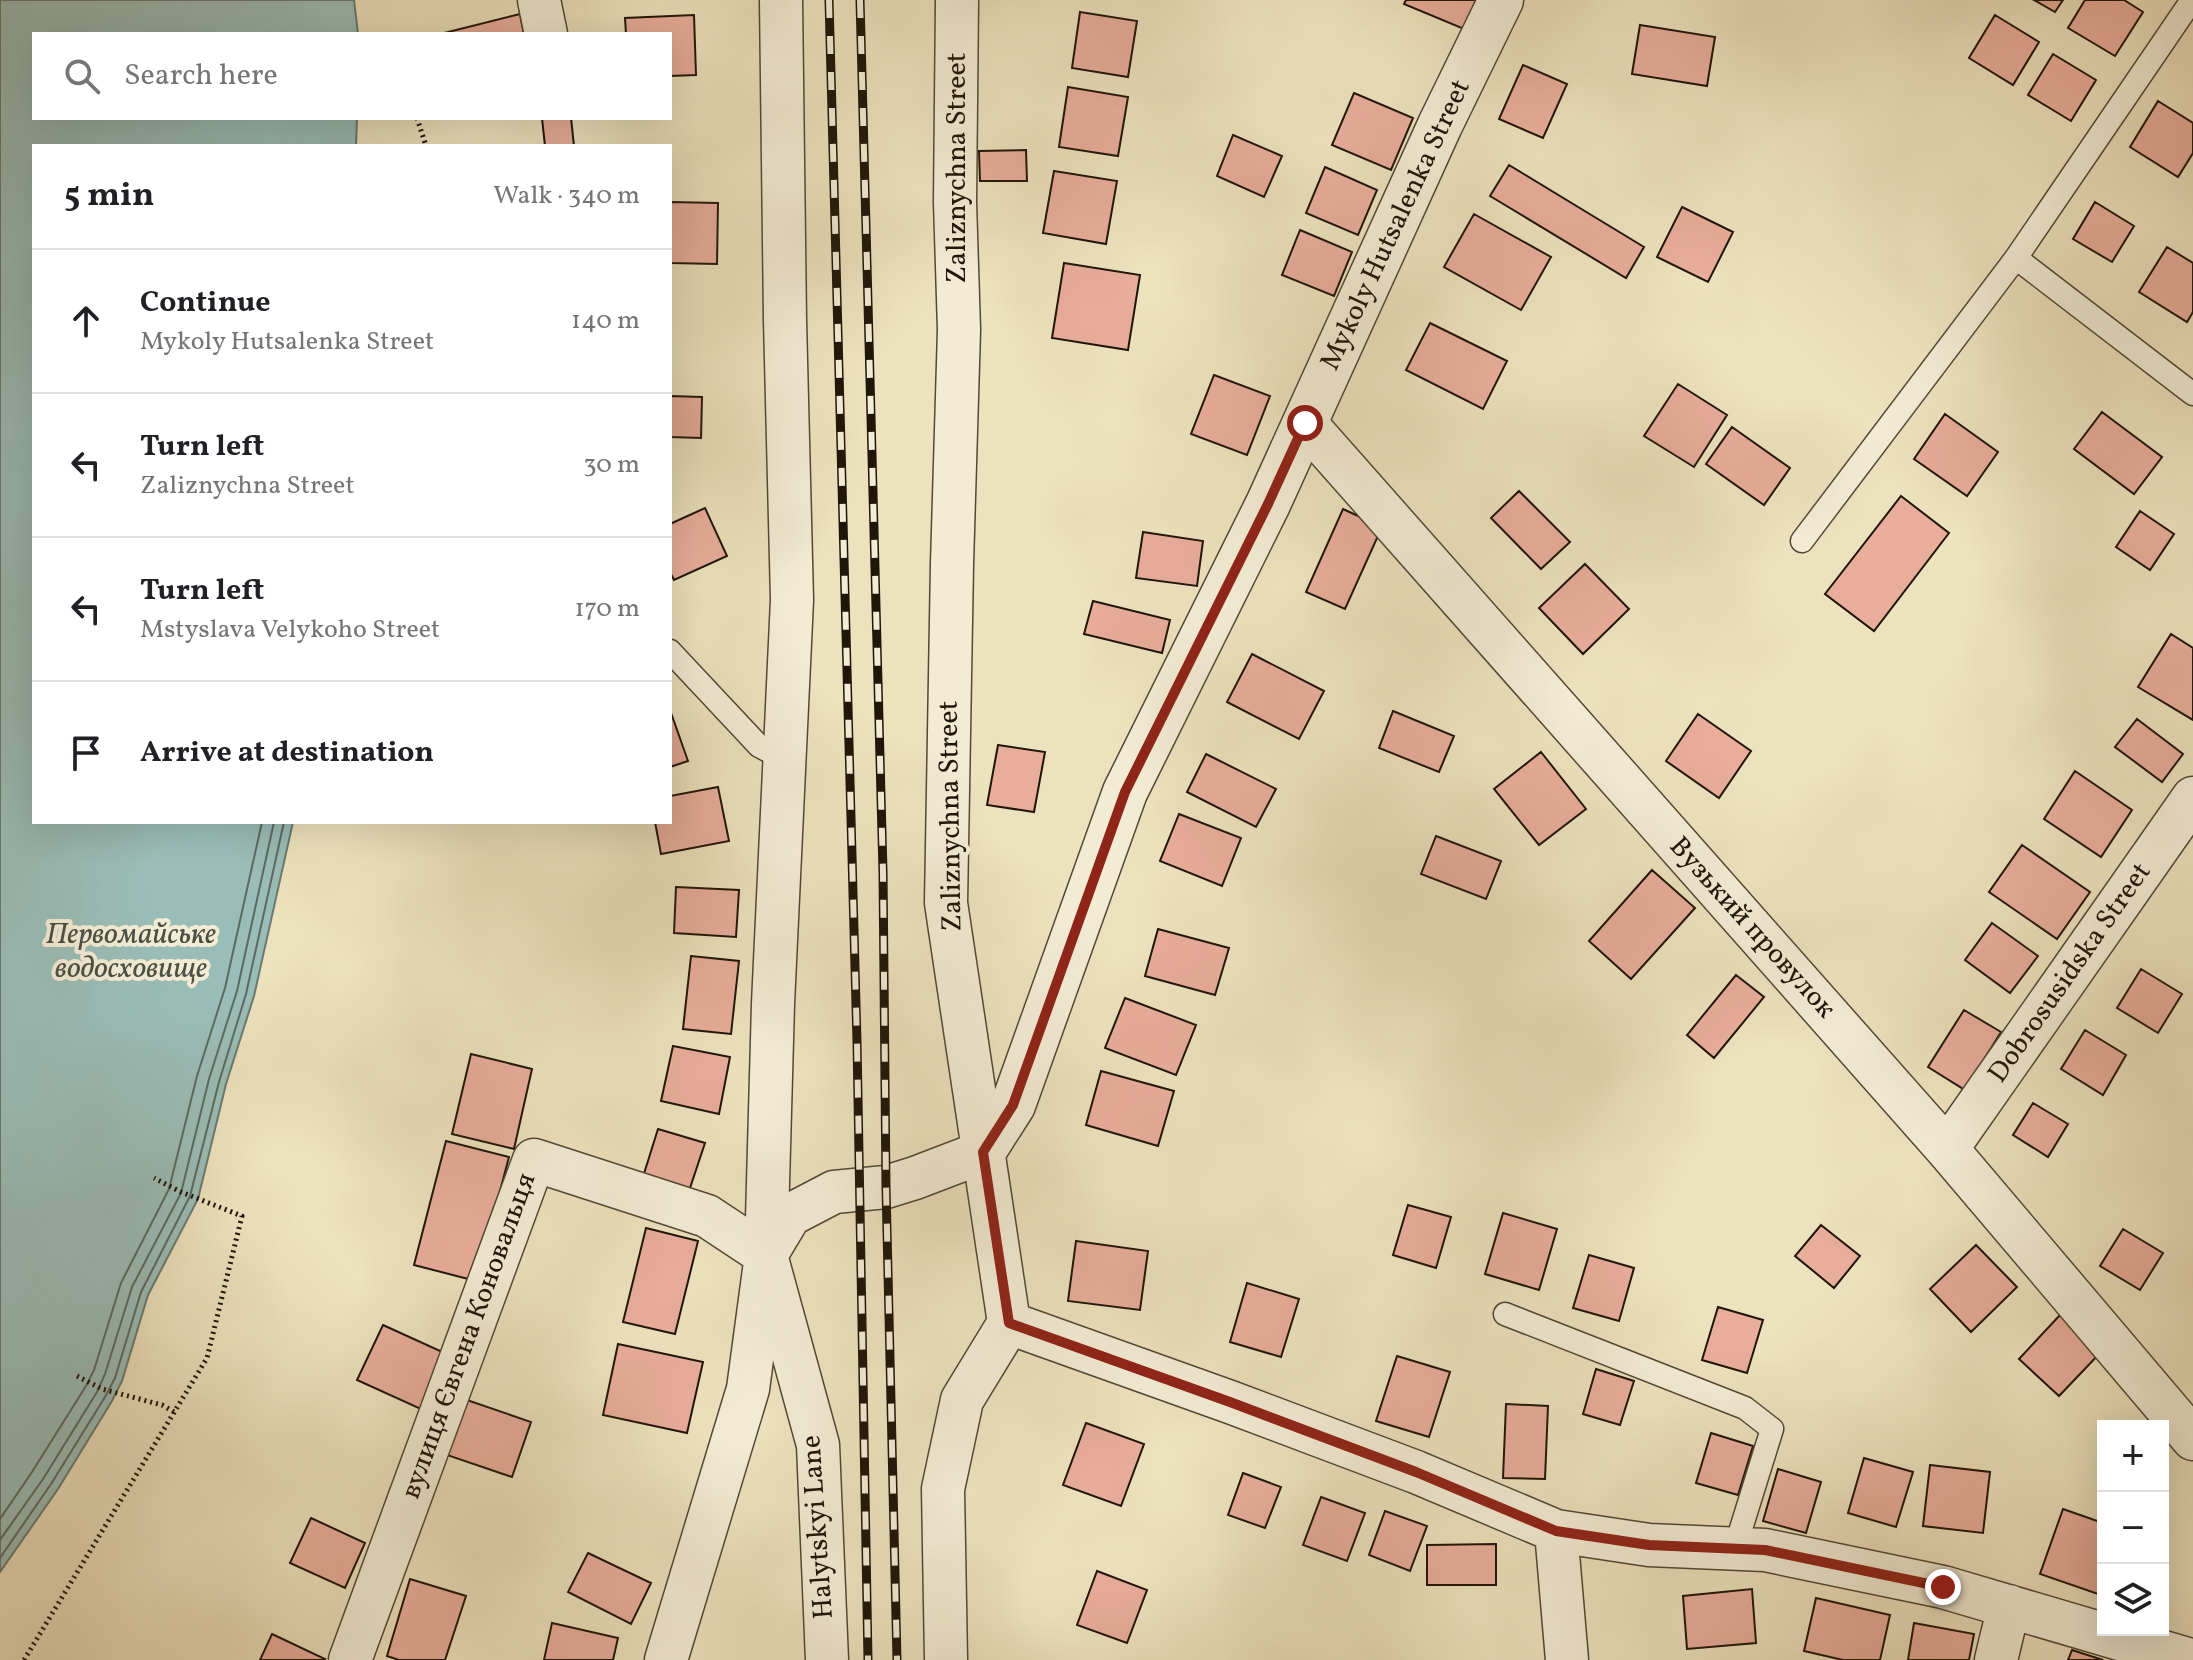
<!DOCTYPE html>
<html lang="en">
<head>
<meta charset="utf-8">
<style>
  :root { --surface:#fff; --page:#f2f2f2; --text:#202124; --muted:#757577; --line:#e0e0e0 }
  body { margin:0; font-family:Vollkorn,serif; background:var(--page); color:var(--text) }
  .controls { position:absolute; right:24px; bottom:24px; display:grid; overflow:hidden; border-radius:0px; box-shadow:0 8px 32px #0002 }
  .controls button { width:72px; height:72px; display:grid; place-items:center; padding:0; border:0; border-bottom:2px solid var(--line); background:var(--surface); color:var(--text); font:40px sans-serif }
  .stop { position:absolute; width:24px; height:24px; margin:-18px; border:6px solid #8f2418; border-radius:50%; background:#fff }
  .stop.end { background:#8f2418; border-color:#fff; box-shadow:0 2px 8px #0008 }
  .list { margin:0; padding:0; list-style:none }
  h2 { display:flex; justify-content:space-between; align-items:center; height:104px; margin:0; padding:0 32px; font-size:34px }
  h2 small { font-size:26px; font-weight:400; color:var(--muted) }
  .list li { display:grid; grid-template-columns:52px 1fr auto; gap:24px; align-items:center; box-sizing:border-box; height:144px; padding:0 32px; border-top:2px solid var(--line) }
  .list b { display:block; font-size:30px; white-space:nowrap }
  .list p { margin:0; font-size:26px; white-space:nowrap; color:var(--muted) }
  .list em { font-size:26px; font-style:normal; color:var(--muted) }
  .icon { flex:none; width:44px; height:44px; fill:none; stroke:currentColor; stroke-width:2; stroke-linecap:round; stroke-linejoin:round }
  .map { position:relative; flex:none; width:2193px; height:1660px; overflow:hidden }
  .search { position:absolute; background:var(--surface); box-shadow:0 8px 32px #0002; left:32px; top:32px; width:640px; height:88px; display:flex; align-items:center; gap:20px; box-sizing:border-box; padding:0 28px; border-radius:0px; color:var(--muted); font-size:30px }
  .panel { position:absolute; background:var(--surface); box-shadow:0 8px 32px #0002; left:32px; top:144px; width:640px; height:680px; border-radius:0px }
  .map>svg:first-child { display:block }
  .water { fill:#9abdb7; stroke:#697a71; stroke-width:2 }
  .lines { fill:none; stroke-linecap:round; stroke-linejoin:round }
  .shore { stroke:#5c6960; stroke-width:2 }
  .building { fill:#e8ad9b; stroke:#1f1508; stroke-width:2 }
  .service-casing { stroke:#524836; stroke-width:25 }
  .minor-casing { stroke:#524836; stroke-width:45 }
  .tertiary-casing { stroke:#524836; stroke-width:47 }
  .path { stroke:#1f1508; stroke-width:5; stroke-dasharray:2 4; stroke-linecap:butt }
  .service { stroke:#f3ecd5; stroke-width:22 }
  .minor { stroke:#f3ecd5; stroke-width:42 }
  .tertiary { stroke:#f3ecd5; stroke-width:44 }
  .rail-casing { stroke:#1f1508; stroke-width:9 }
  .rail { stroke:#f3ecd5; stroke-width:6; stroke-dasharray:18; stroke-linecap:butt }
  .route { stroke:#8f2418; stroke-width:10 }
  .labels { text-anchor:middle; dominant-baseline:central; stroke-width:8; stroke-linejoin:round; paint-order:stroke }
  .street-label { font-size:28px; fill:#1f1508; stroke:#f3ecd5 }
  .water-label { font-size:30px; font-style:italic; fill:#4a5045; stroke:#f3ecd5 }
</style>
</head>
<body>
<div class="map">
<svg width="2193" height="1660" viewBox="0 0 2193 1660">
  <rect width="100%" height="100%" fill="#ede2be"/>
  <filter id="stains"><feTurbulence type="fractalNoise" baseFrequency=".0025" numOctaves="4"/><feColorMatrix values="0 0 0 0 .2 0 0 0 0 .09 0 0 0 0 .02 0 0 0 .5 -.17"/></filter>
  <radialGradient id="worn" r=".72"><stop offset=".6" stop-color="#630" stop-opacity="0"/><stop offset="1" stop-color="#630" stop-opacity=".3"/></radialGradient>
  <path class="water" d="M0,0h354l4,34h-324v84h323l-1,28h-322v676h259l-39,174 -28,88 -28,115 -50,96 -26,86 -10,20 -54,88 -58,83z"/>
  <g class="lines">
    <path class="shore" d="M0,1519l32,-47 54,-86 8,-16 27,-87 48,-94 28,-113 28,-88 37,-166
      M0,1540l43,-61 54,-87 8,-18 27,-87 49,-94 28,-114 28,-88 37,-169
      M0,1558l51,-74 54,-87 10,-19 26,-86 49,-96 29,-114 27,-88 38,-172"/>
  </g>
  <path class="building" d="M1406,0h70l-12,29 -60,-25z
    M2034,0h29l-8,12z
    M2085,0h39l19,12 -28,44 -47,-28z
    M1080,12l57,9 -9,56 -56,-9z
    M520,14l4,20h-79l-1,-1z
    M694,15l2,60 -26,1v-42h-44l-1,-16z
    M1995,15l44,27 -26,43 -44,-27z
    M1640,25l75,12 -8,49 -75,-12z
    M2053,54l43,26 -25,41 -43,-26z
    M1523,65l44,19 -24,54 -44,-19z
    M1068,87l60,10 -10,59 -59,-9z
    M1354,93l59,25 -22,52 -59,-25z
    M2158,101l35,22v30l-15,24 -48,-30z
    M542,118h29l3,28h-29z
    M1233,135l49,21 -18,41 -47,-21z
    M1026,150l1,31h-47l-1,-30z
    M1509,165l135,82 -18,31 -136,-82z
    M1325,167l52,23 -19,45 -52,-22z
    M1054,171l63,10 -11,63 -63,-11z
    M670,202l48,1 -1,61 -47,-1z
    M2095,202l39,24 -22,36 -39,-23z
    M1682,207l51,25 -25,50 -51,-25z
    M1474,214l77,43 -30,53 -77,-43z
    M1300,230l52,22 -18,44 -52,-21z
    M2167,247l26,16v49l-6,10 -48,-30z
    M1064,263l76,12 -12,75 -76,-12z
    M1430,323l77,38 -24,48 -77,-39z
    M1214,375l56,21 -23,59 -56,-21z
    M1678,384l49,31 -33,52 -50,-31z
    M670,396l32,1 -1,41 -31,-1z
    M2102,412l60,45 -28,37 -60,-45z
    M1945,414l53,38 -31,44 -53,-37z
    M1732,427l58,41 -26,37 -58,-41z
    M1519,491l51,51 -29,27 -50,-51z
    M1901,496l48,37 -75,98 -49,-37z
    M705,508l22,48 -53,24 -4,-8v-48z
    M1343,509l39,18 -37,82 -39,-17z
    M2140,511l34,23 -24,36 -34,-23z
    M1143,532l60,9 -6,45 -61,-8z
    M1585,564l44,45 -46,45 -44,-46z
    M1093,601l77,19 -8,33 -78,-19z
    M2171,634l22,14v72l-55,-33z
    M1252,654l72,37 -25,48 -72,-37z
    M670,710l18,51 -18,6z
    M1393,711l61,25 -15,36 -60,-24z
    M1698,714l53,37 -32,47 -53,-37z
    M2137,719l46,35 -21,28 -47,-35z
    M998,745l47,7 -11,60 -47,-7z
    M1541,752l45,57 -47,36 -45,-56z
    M1206,754l70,35 -20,38 -69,-35z
    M2075,771l57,39 -31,47 -57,-38z
    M718,787l11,54 -68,13 -6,-32h15v-26z
    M1179,814l62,24 -19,48 -62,-25z
    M1436,836l65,25 -15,38 -65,-25z
    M2022,845l68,47 -33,47 -68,-47z
    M1652,870l43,38 -64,71 -42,-38z
    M676,887l63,3 -3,47 -62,-4z
    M1992,923l46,33 -28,37 -45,-33z
    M1158,929l71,19 -14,47 -70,-19z
    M691,956l48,5 -8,73 -48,-5z
    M2141,969l41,25 -24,39 -41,-25z
    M1736,975l28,22 -50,61 -27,-23z
    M1125,998l71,27 -20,50 -71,-27z
    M1964,1010l37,22 -36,58 -37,-23z
    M2085,1030l41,25 -23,40 -42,-26z
    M673,1046l57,11 -11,57 -58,-13z
    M471,1054l61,15 -18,80 -62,-15z
    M1101,1071l73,20 -16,55 -72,-21z
    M2033,1103l35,21 -20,33 -35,-22z
    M658,1129l47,14 -17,51 -46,-14z
    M446,1141l63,16 -33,124 -62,-16z
    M1408,1205l43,12 -15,51 -43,-13z
    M1503,1213l54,16 -18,61 -54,-16z
    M1821,1225l39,31 -26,32 -39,-32z
    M646,1228l52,13 -23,93 -52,-12z
    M2123,1229l40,24 -23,37 -40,-24z
    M1076,1241l72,10 -8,59 -72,-9z
    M1976,1245l41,42 -46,45 -41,-43z
    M1589,1255l45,13 -15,53 -46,-13z
    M1247,1283l52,16 -18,58 -51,-15z
    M1718,1307l45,13 -16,53 -45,-13z
    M2060,1315l41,37 -42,44 -40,-37z
    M383,1325l66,30 -26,55 -66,-30z
    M618,1344l85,18 -16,71 -84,-18z
    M1397,1356l53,16 -21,65 -53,-16z
    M1596,1369l38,12 -14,44 -37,-11z
    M464,1399l67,23 -19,55 -68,-23z
    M1506,1404l42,2 -3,73 -42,-1z
    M1086,1423l58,21 -23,62 -58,-21z
    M1711,1433l42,13 -15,49 -42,-12z
    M1864,1458l49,14 -17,55 -48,-14z
    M1930,1465l60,7 -7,61 -60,-7z
    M1778,1469l43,13 -15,51 -43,-12z
    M1243,1473l38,14 -16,41 -37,-13z
    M1321,1497l44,16 -18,48 -44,-16z
    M2063,1509l40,14v55l-5,16 -58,-20z
    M1385,1511l42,15 -17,45 -41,-16z
    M311,1518l54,25 -20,45 -55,-25z
    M1496,1544v41h-69v-40z
    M588,1553l63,30 -20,41 -63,-32z
    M1097,1571l50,19 -20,53 -50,-18z
    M410,1579l56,17 -21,64h-46l-12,-4z
    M1752,1589l4,54 -69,6 -4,-53z
    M1816,1598l74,17 -10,45h-37l-39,-9z
    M552,1623l66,15 -5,22h-69z
    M1914,1623l60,11 -5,26h-61z
    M272,1634l53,25 -1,1h-64z
    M2072,1650l31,10h-35z"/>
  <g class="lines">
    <g class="service-casing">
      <path id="service" d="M2016,258l177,136
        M1802,541l214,-283 176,-258
        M670,651l89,95 25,13
        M1505,1314l240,94 27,21 -37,119"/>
    </g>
    <g class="minor-casing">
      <path id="minor" d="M539,0l7,34
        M781,0l4,320 7,280 -19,404 -7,251 52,190 9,215
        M1305,423l642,726 246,290
        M1947,1149l246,-351
        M1009,1323l221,79 186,70 140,59 93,14 116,5 178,37 248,73
        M1556,1531l11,129
        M350,1660l184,-500 173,56 59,39
        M666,1660l82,-271 18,-134 24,-40 44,-23 52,-5 29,-9 68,-26
        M946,1660l-3,-171 19,-89 47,-77 -63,-420 6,-339 7,-234 -4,-128 2,-202
        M1996,1660l13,-54"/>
    </g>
    <g class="tertiary-casing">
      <path id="tertiary" d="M983,1152l30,-47 112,-313 143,-288 172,-379 61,-125"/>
    </g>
    <path class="path" d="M417,118l9,28
      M77,1376l25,13 60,16 14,8
      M24,1660l183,-302 35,-142 -61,-24 -27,-14"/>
    <use href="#service" class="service"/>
    <use href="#minor" class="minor"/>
    <use href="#tertiary" class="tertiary"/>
    <g class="rail-casing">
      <path id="rail" d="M829,0l28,1042 11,618
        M860,0l23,872 3,315 11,473"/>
    </g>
    <use href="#rail" class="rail"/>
  </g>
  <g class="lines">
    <path class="route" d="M1305,423l-37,81 -143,288 -112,313 -30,47 26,171 221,79 186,70 140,59 93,14 116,5 178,37"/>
  </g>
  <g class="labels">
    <g class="street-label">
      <text transform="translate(957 168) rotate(-90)">Zaliznychna Street</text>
      <text transform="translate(1396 225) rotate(-65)">Mykoly Hutsalenka Street</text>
      <text transform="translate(951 816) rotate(-91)">Zaliznychna Street</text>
      <text transform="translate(1752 928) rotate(48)">Вузький провулок</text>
      <text transform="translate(2070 973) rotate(-55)">Dobrosusidska Street</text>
      <text transform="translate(469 1336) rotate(-70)">вулиця Євгена Коновальця</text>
      <text transform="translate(818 1527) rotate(-94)">Halytskyi Lane</text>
    </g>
    <g class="water-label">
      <text x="131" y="935">Первомайське<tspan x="131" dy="34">водосховище</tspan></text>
    </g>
  </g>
  <rect width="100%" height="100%" filter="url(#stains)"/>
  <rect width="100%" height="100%" fill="url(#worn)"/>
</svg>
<div class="controls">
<button>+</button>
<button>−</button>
<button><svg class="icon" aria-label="layers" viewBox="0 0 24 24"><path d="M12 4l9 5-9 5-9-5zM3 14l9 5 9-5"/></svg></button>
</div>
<div class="stop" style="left:1305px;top:423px"></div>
<div class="stop end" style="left:1943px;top:1587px"></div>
<div class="search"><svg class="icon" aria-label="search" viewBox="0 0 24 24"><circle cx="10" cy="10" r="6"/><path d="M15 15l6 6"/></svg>Search here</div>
<section class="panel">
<h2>5 min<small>Walk · 340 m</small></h2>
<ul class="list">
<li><svg class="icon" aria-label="ahead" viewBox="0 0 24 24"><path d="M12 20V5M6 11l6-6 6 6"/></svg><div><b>Continue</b><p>Mykoly Hutsalenka Street</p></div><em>140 m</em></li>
<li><svg class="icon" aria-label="left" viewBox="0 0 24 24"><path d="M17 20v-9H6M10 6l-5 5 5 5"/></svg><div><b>Turn left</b><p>Zaliznychna Street</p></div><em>30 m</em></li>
<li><svg class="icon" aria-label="left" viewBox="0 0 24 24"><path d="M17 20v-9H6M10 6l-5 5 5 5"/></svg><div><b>Turn left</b><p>Mstyslava Velykoho Street</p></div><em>170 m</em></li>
<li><svg class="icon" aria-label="arrive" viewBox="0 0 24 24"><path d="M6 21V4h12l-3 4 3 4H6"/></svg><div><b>Arrive at destination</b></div></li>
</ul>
</section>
</div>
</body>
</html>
